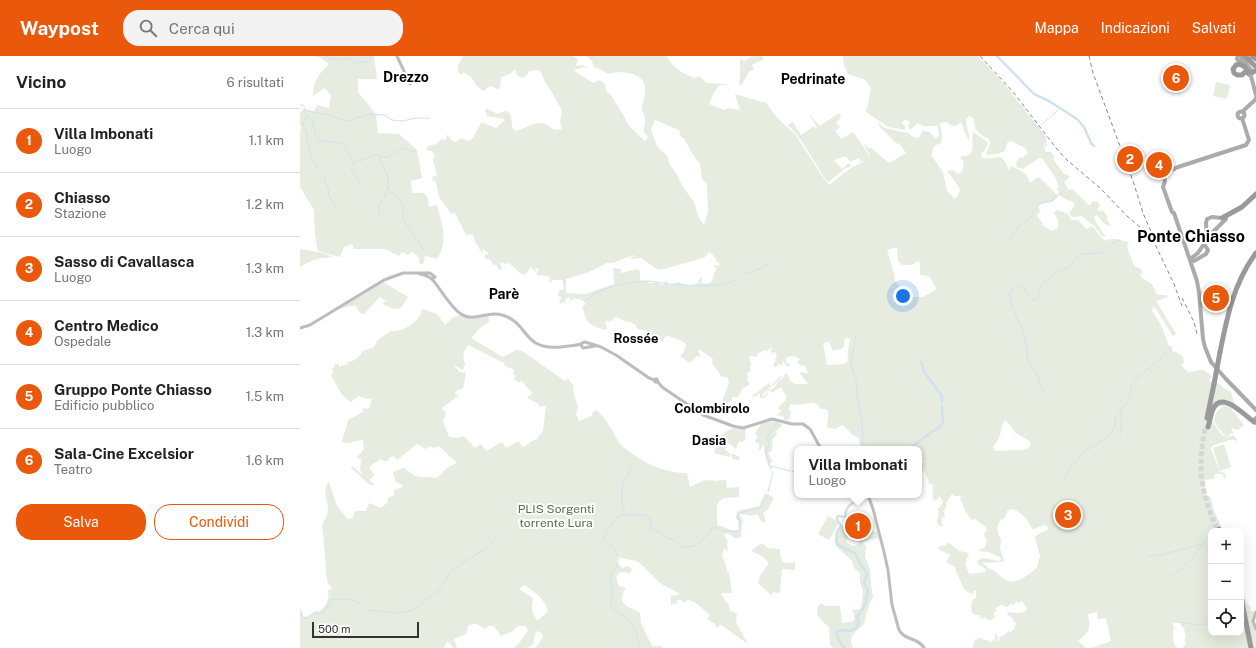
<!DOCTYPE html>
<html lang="it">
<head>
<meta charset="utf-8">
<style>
  :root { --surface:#fff; --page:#f2f2f2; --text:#202124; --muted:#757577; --line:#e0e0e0; --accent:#ea580c }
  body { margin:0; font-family:"Public Sans",sans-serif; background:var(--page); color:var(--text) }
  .controls { position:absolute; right:12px; bottom:12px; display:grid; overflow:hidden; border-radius:8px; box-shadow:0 4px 16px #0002 }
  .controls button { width:36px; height:36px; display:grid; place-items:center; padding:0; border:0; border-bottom:1px solid var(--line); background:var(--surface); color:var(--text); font:20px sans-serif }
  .scale { position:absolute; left:12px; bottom:10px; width:107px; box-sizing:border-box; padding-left:4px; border:2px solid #333; border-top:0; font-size:11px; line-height:14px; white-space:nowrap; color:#333; -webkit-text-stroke:3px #fff; paint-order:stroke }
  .you { position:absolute; left:603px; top:240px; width:14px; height:14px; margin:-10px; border:3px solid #fff; border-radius:50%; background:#1a73e8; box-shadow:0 0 0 6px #1a73e833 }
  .badge { display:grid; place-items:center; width:26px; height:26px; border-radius:50%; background:var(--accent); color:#fff; font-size:13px; font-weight:700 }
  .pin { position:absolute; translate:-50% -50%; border:2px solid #fff; box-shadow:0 1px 4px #0006 }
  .popup { position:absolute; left:494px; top:390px; width:128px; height:52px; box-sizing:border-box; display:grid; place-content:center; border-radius:8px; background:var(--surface); filter:drop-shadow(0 1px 3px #0005); font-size:13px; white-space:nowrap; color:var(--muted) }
  .popup b { font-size:15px; color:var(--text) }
  .popup::after { content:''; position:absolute; left:50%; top:100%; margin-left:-8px; border:8px solid transparent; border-top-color:var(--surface) }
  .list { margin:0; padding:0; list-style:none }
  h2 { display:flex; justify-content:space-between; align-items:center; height:52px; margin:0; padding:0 16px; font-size:17px }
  h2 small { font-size:13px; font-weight:400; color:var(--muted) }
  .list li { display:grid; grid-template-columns:26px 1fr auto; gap:12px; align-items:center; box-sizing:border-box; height:64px; padding:0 16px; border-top:1px solid var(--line) }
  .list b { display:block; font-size:15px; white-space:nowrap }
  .list p { margin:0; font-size:13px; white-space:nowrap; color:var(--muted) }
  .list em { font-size:13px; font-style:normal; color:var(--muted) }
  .actions { display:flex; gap:8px; padding:12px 16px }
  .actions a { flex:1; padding:9px 0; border:1px solid var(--accent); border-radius:16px; text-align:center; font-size:14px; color:var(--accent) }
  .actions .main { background:var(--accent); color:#fff }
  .icon { flex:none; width:22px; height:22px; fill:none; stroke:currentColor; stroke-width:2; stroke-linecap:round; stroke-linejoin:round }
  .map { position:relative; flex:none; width:956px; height:592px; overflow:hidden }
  header { display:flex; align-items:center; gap:24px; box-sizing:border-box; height:56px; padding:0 20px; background:var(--accent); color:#fff }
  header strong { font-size:19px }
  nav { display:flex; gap:22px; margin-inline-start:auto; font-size:14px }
  .search { width:280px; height:36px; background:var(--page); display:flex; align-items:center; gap:10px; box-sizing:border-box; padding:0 14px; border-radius:16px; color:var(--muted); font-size:15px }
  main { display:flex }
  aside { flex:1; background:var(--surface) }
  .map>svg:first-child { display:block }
  .green { fill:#e6ecdf; fill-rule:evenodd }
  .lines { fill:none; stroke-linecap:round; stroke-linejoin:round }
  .stream { stroke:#cfe2ee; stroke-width:1 }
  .river { stroke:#cfe2ee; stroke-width:2.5 }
  .highway-tunnel { stroke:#d6d6d6; stroke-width:5; stroke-dasharray:5 2.5; stroke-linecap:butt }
  .secondary { stroke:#bdbdbd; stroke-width:3 }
  .primary { stroke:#ababab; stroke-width:4 }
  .highway { stroke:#9a9a9a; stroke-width:5 }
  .rail { stroke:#888; stroke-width:1; stroke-dasharray:4 3; stroke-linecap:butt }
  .highway-bridge { stroke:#9a9a9a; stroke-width:5 }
  .labels { text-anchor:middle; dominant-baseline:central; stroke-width:4; stroke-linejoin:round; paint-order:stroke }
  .park-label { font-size:12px; fill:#56703f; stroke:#fff }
  .neighbourhood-label { font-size:13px; font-weight:bold; fill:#000; stroke:#fff }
  .quarter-label { font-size:14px; font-weight:bold; fill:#000; stroke:#fff }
  .district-label { font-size:16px; font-weight:bold; fill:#000; stroke:#fff }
</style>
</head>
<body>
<header>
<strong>Waypost</strong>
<div class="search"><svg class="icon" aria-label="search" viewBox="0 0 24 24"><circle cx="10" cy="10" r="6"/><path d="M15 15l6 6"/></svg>Cerca qui</div>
<nav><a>Mappa</a><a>Indicazioni</a><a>Salvati</a></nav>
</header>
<main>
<aside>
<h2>Vicino<small>6 risultati</small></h2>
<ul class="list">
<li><span class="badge">1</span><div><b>Villa Imbonati</b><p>Luogo</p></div><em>1.1 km</em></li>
<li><span class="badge">2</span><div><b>Chiasso</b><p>Stazione</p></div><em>1.2 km</em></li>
<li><span class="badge">3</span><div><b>Sasso di Cavallasca</b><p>Luogo</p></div><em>1.3 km</em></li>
<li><span class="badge">4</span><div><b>Centro Medico</b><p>Ospedale</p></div><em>1.3 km</em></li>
<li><span class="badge">5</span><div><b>Gruppo Ponte Chiasso</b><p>Edificio pubblico</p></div><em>1.5 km</em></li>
<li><span class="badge">6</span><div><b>Sala-Cine Excelsior</b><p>Teatro</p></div><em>1.6 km</em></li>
</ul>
<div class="actions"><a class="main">Salva</a><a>Condividi</a></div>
</aside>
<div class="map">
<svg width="956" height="592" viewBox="0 0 956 592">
  <rect width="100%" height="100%" fill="#fff"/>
  <path class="green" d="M13,0h61l3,23h-19v13l18,22 2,19 21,1 18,16 5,28 -11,3 1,12h12l4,6 1,8 8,-2c5,20 12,35 0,54l-12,-3 -2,9 -4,-2c2,-7 -4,-9 -8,-11l-3,3 -6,-3 -3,4 -14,-7h-31l-2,-5 -8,3 -4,10 -22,-6 -3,-16 -1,-25 -14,-23v-50l1,-10 -1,-2v-11l3,-5 11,2 3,-6 12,3 2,-12 -6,-8 -12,8c1,-16 5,-21 16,-32l-10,-7z
    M163,0h110l5,3 -2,7 6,-1 7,3 -6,-1 -1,1 -9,2 20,13 7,-3 6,5 -1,3 2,4 4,3 13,21 5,10 16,15 3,-4 -5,-6c1,-4 3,-8 2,-13 0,-3 -3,-6 -3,-9 0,-6 4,-13 3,-22 -1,-15 -26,-17 -37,-13l-6,-4 -8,-3 -2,-6 -6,-5h80c8,12 15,17 28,22l6,-2 6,7 20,1 1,1h-7l-6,7 -5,12 15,6 4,-2 12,2 -5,-16 31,9 12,16 17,15 25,39 9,12c7,-4 11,-10 18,-14 8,-7 18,-7 23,-16l-5,-8 -1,-3 4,4h3l18,15 17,-10 -7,-10 -2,1 -17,-17 -3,-6 7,7 24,5 5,4 6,1 4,-8 4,2h3l2,3 4,4 3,-4 -1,-9h-15l-5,-3 -8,7 -2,-5 2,-3 -5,-3 -3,4 3,3v4l-17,-3 -23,-16 2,-2 4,-21 -6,-8 -17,-6 -4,-9 -1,-9h135l29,31 39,50c-1,5 -3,11 0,15h5l4,5 -2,2 11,15h3l3,3 -6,5 5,8 3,-1 12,11 4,5 4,-1 -1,-1 2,-2 5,1 2,4 -3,3 3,3 3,-2 5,8 -1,2 4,5 -1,1 -7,-3 -6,-8 -3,1v3l11,17 -1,2 -10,-12 -12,-10 -10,1 -3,-5 2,-1 4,-7c-6,-5 -5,-2 -10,-5 -3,-2 -5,-4 -7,-5l1,-2 -2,-4 2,-1 -4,-10 -13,-19h-3l-16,11 -6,-2 -1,-4 3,-5 4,-1 5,-4 -3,-5 -14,-7 -4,2 -2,8 -9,3 -9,1 -1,-1c9,-20 1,-12 -9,-23 -3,-4 -2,-9 -4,-13l-4,-2 -3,3c0,7 4,14 3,22l-6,-12v-4l-3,-3 -2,3 -6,1 -6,-4 -6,1c1,6 3,15 1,20l-7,3 -3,9 12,17 4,19 7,7 3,-1 3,-7 -1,-3 -12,-16 6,-1 5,4c6,-2 6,-8 5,-14l-3,-1 1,-3c18,1 9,-15 12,-24l13,9 2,3 -2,4 -5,6 1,4c17,2 19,-8 27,12l3,-4c10,7 13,3 18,17l8,-6 3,2 16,16 1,2 -6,5 -11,2 -3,3 3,4 -4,4 7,11 8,5 5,-2c3,-7 1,-10 -3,-16l3,-3 11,4 3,6h7l8,9 6,-3 12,14 11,-1 14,3 -2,3 2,8 6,14 5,1 3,5 -3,1 2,4 10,6 5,11h9l2,2 -12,4 20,33 -3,2 -19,-30 -2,5 9,14 8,21 3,1v4l6,2 2,2h2l2,7 -2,3 2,4 3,1 1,3c11,-4 16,-5 24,4l-3,2 1,3c5,1 11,1 13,6l8,4 2,7 4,9c-14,-4 -23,-4 -25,13l11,15 1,-1 -10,-13c1,-9 2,-10 10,-16l6,1 14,18 -6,5 -7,-2 1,3 2,2h-3l-4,5 -1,-2 -1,1 1,1 7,-3 4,4 1,6 -2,-5h-7l-17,6 -1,3 9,23 6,1 -1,2 1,2 -2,2 -1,-5h-8l-1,5 -9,1v8l2,8h3l2,5 1,7 10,23h-12v102h30v-48l6,18 3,3 1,5h2l2,3 -3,7 4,9v18h-72l-1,-2 3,-1c-2,-3 -1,-8 0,-11l-2,-2 1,-3 -4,-3v-3h-8v4h3l-3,2c0,6 -1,14 4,19h-86l20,-7 -5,-23 -8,1 -1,-7 -9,2c3,15 2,17 -10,27l8,7h-112l-2,-2 2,-2v-3l2,-4 -1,3 1,1 2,-3h4l1,1 8,3 3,-3v2l1,1v-8h1l2,4v2l2,1 -1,-4 5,-2 4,-4 3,1 4,-4 1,-6 -3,-1 -1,-4 -3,-1 -2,-3 1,-1 11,1 7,-2 1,-2 -5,-8 -3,2 -2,-2 -4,4 -3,-1 -1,2 -4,1 -1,-2h-3l-6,3 2,4h-3l1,7h-3l-2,2 -6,-4 -1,2 -2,-1 -2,-3c-10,1 -9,-11 -5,-17h2v-8l-2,1 -1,4 -2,-2h-2c-2,-1 -3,-2 -5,-4 -1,-2 -9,-20 -9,-22l-9,-5 4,-7 -12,-6 3,-4 4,1 3,-4 11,9 10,2 -4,11 4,10 16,-2 1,-3 -7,-4 -2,-4 6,-3 17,3 1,-3 -12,-6 -11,-1 7,-4 2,-6 -3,-7 3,-3 -1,-4 -11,-8 -3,1c-4,-4 -10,-14 -10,-19l-2,-1 1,-3 -2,-1h-5l-1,-2 -2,1 -5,9 1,1 -4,7h1l1,4 -4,3 2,7h-4l-2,-3v-4l2,-4 -1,-2 1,-2 -2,-3h2l4,-6 -3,-6 -2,3 -4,2 -2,-5 1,-2 -1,-5h1l-1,-5h-3c-1,-6 -3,-10 -6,-15v4l-1,-1 -3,-7v-8l3,6 2,-1 -5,-8v-5h-50l-5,-4 -3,1 -1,-1 -2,-8 -4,-1 -11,-11h-1l-7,4 -8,-2 1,-10v-6l-2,-2h-5l-5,-6h-4v-1c-5,3 -16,3 -22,2l-1,6 2,2 -2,8h-5l-1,-4 -7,-1 4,-2 1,-2 -3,-3 8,-8v-4l-5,-9 -8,5 -6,-2 -5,5 2,1 4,-4 1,1 -5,5h-4v-4l-1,-1 -3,3 -5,1 18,-14 1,1v2h1l7,-8 5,-3 -9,10 -5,3 1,2c6,-2 6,-6 9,-10 1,0 5,-3 5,-3l1,-4 3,2 2,6 5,3h13l-8,-10 1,-3 4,2h3l-3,-7 -5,-1 -3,-3 3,-3c-6,-3 -8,-4 -14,-1v5l4,1v2h-4l-2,-4h-2l1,3 -2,1 -1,-2 -5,3 -2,-1 1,-3 2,-2 -1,-2 2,-2 -2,-5 -5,1 3,-6 -3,1 -3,3 -3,-1 -7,4 1,1 -2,2 -5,-1 -2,2 2,6 -1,3 1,3 -4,3 1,5 -1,3 2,1v3l-6,3 -5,9h-6v3l-9,6 -2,-2 8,-22 -2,-5h-5l-10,-14 1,-4 -14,-10 -1,2 3,5h-4l-7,7 -10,-7 4,-4 2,-8 -4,-3 -16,-6 -3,7 -16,-6 -5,6 -4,-2 8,-6v-3l-5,-2 -2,1 -3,-3 1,-1 -6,-4 -7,-1 -6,-4 -5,1 2,4 -3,-2 -4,2 -1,-2 -2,2 2,6 -2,2c-16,-5 -20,-7 -22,-24l3,-2 -4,-4 -9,-2 -1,3 -3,-4 -3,1 -1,4 2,2 -4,-2 -2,2 -2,-2 3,-5 -4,-1 1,-5 5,-2 -1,-8 -1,-1h-10l-1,3 -2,-2 1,-4 -8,-2 -4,1 -2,-3 3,-3 -3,-2h-1l1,2 -1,2 -4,-5 -6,8 -5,-2 -11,-10v-1l-2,2 -7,-2 2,8 -4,-1v-2l-2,-3 -2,2 -3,-5 -2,-2 -2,1 -2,-2v-4l3,1v-2l-5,-4 -1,1 1,2 -1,1c-3,-4 -4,-8 -7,-11l-1,-5 -2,-3 -6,1 -11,-22 -4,1 -12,-17 -3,-15 -3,-1 -1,-4 5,-2 -4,-15 2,-5 -4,-4 -5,-1 2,-4 8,-2 6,-5 4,1v-4l1,-1 3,2 1,3 4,2 7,-4 3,2 4,1 4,-3 8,-15 5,1 10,4 9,-8c-4,-3 -12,-2 -18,-4l-2,-5 1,-3 11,6 9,-3c9,4 3,12 8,19l3,1c7,-3 17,-9 25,-8 9,2 9,9 20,6l-2,-7 2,-11 -9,-17 -8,-12 -5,-12 -11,1 -2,4 -5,3 -5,-3 -2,-6 -5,5 -9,3 -1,11 -3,1 -3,-2 -4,-1 -7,5 -7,-6 -4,-7 -9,-6 -1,3 -4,-3v-6zM355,64l24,10 2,7 3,1 8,15 8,11 2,15 5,5 1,28 -4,13 -5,-7 -5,-16 -11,-15 -7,-14 -7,-10 -1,-6 -11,-11 -6,-16zM597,191l1,14 4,4h9l8,-4 1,3v11l9,1 8,13 -14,8h-14l-4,-3 -2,-4 -8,-9 -1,-8 -7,-23zM409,196c4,3 7,5 8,10l3,2 -3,4 1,-2 -3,-1 -1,2 3,1c-7,9 0,18 -16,15l1,-5 -1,-1c-2,2 -2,4 -4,6 -4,4 -15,1 -19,-1l-9,3 -3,-4 -3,4 -4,-1 -2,-2 -5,1 -12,-3v-9l-3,-2 -16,4v-4l-8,-1 1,16 -28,10 -20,-1v-14l23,-7 18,-9h6l20,-8 1,1 -5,3 12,-1 16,11 4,1 44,-13zM546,282l4,1c-1,4 -3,17 -2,22l-3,3 -18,1 -4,-22 6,-1 4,9 8,-2 3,-2v-7zM706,365c3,2 8,8 8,11l16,9 1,4 -4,4 -7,1 -24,1 -3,-4 6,-9 4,-15zM710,453c11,1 18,11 22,20h2l10,-4 3,1 1,3c-4,4 -10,3 -13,9l5,18 -3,12c-7,6 -23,18 -31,12 -9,-5 -7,-8 -18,-12v-1l-6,-4 18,-1 4,-1 -4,-13 1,-8 -3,-7 -1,-6 2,-5 6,-5 2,-6z
    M453,0h9l2,3 -12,6 2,4 -5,3 -8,14 -2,-3 1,-5v-20l4,3z
    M916,26l14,3 -3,14 -14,-3z
    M539,57l2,4 -5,6 4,4 -5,4 6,8 12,-7c6,7 10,15 16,23l-2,4 -6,3 -2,-4 -9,4 -4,-6 -12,4 8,9 7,-6 2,3 -5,2 -18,14c-5,-5 -8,-12 -12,-18 -9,-14 -16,-28 -28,-39l5,-3 8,13 13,-9 1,2 3,1 -9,-15 11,12z
    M0,193l23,4 10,4c-14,1 -20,2 -33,10z
    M83,226l25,15 -7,11 -7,1 -12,-5 4,-3 -6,-4 -16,17 -4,-1 -4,-7h-6l-11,3z
    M122,253l15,5 8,11 7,-7 9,-3 10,4 17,-3 1,3v3l-9,6 -9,10 32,19 13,-7 6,1 43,30 3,-3 2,4 3,2 1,11 4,12 -2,7 3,7 13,-5 1,-4 3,-2c9,6 16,20 21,29 3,6 8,9 13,13 17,13 36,21 57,21l3,14 14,-7 14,1v-1h8l1,8 12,-1v10l-15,1 -5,3 -2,5v19l15,5h7l-1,-5 1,-3 -3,-4 1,-7 22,-5 6,-13 9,5 -6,11 -5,4 2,4v6l-4,-2 -4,-7 -6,2 -2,-1 -9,-1v1l3,6 -1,3 -1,13c-6,4 -9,-2 -14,-4l-3,2 4,7 -1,1 1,8 -4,-3 -2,7 6,18 1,-1 3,21h-10l-1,2 8,10 1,6 7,3 -1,8 12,22 -27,-19 -5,3 -1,-4 -8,-5 3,-4 -13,-11 -9,-5 -2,3h-2l-3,-2h-3l-2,1 2,3 -4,-1 -3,3v-10l7,-1 1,-2 -18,-9 -17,-17 -7,-6 -21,-4 1,5 5,6 6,-2 3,2 1,2 -3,3c-12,-3 -15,2 -10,13l7,2c-12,18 4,18 14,25l1,10 11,23h9l2,2h-128l7,-9 1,-4 -3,-3 -3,-1 -3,6v6l-6,5h-14l6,-6 8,-12 -3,-4h-7l-5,5 -12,5 -7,-10h-5l-4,3c-6,-4 -10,-8 -17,-3l-2,8 -12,5 3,9h-3l-6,-6 -2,1 -2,5h-144v-39l3,4v3l3,1 10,-6 2,1c8,-5 12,-12 10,-22l4,-1 -5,-8 -4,-48c-3,-12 5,-14 5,-24 0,-10 -7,-19 1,-27l8,24 11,13 5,-1 1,-5 1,-2h11l3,-8 12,5 6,-5 1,-5 6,-3v-5l9,-3 -1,-2 -6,-3 -3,-9 4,-3 7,-2 11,8 22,2 10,-10 10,-5 -18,-17 -6,2 -3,-2 -4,3 -9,-5 -20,16 -3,-4 -5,2 -1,3h-4l-3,-2 -11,7v2l4,7 -5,5 6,5h-5l-19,-17 1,-2c5,2 5,5 9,8l1,-1 -2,-3 1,-11 -5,-1 8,-9 -1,-9c-8,0 -14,5 -21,2 1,-8 5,-14 6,-22l15,-8v-4l6,1 3,-11 -4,1 -9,-3 -8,6c-10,-5 -15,-18 -20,-27l3,-2 -2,-5 3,-1 -1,-3h4l1,2 2,1v-3l3,2 1,-2 3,1 -1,-3c6,0 11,-4 15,-9l-1,-1 13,-5c1,-2 2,-4 3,-6 2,-4 9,-5 13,-10 11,1 25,-6 30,-16 1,-2 1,-5 2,-6zM168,289l36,18 1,3 8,3 1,3 -1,2 3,1 -2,4 4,3 4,-1 10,12 -5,5 10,5 3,4 6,-2v1l-3,25 -7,9c-6,0 -8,6 -14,7l-3,-6 -13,7 -4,-6 -16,9 -5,-7 -6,4 -11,-12 -7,2 -8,-1 -6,-16 3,-7 -4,-6 16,-12 -3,-3c1,-3 4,-4 8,-4l3,-16 -6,-1 -7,-7 10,5 2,-6c-3,-8 -2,-11 3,-19zM224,529c10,6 22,15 24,27l-10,8c-8,-6 -6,-14 -5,-22l-14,-9z
    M473,365l9,3 -1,3 -5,4 1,4c-10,5 1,11 -9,19l2,2 1,4h2l-4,4 1,3h-1c-3,-6 -5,-14 -5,-21h-2l-1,4h-2v-7h-3l-1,-3 3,-2 -3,-5 6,-9z
    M433,372l13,1 -1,11 -2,2 -4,-1 -3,8 -17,-13z
    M416,383h5l7,5 -3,5 5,5h4l6,3 -1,3 -7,-1v-3l-2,-1 -1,2 -15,-4 3,-10z
    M924,388l7,23 -11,4 -7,-23z
    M528,460l11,6 -10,18 -11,-6z
    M552,462l2,8 -8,15c2,3 6,6 11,4l2,-2 -2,-8 20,-4 2,7 -16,4 3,5 -1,10 5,12 1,16 2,11 -6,15 -3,13 -10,9 -3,5v5l2,5h-20l-3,-3 -1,-17 -12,-13 1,-9 3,-3 4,3h15l2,17 7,-1 5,-1v-7l-2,-4 9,-1 2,-18 -3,-8v-10l-6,-5 -2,-7 -16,-15c-2,-12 7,-21 16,-28z
    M460,488h3l5,4 12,1v6l3,7 3,1 9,-1v8l-13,-1 -2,24 -8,-1v4c-4,-4 -9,-8 -14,-13l2,-7 9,-13 -7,-7 -11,-5z"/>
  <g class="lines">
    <path class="stream" d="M25,0c7,5 16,4 23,2l7,5 7,-1h5l2,-1 2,-5
      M347,0l5,4
      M697,1l1,-1
      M686,12l1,-1
      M0,48l4,2 2,9 6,5 4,15 4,6 22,2c3,4 7,14 11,17 7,5 17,-6 25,-5l10,23 1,12 12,11 3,8 -2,7 2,6 10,13 9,14
      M6,54l10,3 9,1 22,7 22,-7 15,1 8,5 11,1 12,-3h15
      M6,60l-3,8 4,9v7l2,6 1,8 8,15 6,6 1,7 4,7 -1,6 8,12
      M751,61l9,-9
      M741,69l8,-7
      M729,70l5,-2 4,4
      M738,71l8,14v6
      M739,71v-1
      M79,100c13,4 12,-3 23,-8l14,4
      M54,106l-3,7 7,11 1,5
      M735,153l7,-7 10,-1c4,-6 9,-7 13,-12
      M80,161l-2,-13 6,-6 4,-11
      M710,184l8,-13 13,-10 3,-7
      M444,218l18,-6 6,-4
      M287,244c8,-8 17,-11 28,-14 10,-3 22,-4 33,-5 4,0 9,1 13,2 22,2 56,7 76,-4
      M556,278l-5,31 5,14 2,22 4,19 1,24 -2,3 1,2
      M735,315l-7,-9c-1,-8 -1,-16 -3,-25 -3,-11 -17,-33 -15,-44 1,-5 7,-7 12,-7l10,13 4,1 2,-2v-6l4,-8 12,-10 17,-8 3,-6 8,-6 20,-1 12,-11 6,-2
      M736,316l2,5 2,7 5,9
      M820,379l2,-10 -1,-10 1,-5
      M471,410l19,5
      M471,413l-5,-16 3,-11 -2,-4 3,-6 7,-9
      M492,415l5,3
      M765,422l4,-8 10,-12 3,-6 13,-6 15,-12 4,-6 2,-12 13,-15 2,-13 2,-4 5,-7 22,-18 10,-11
      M468,436l5,-20
      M324,458c1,-5 -1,-7 -2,-12 -1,-4 0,-11 0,-16 1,-8 8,-10 9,-20
      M848,500l12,-1 42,-11
      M871,521l21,-18 14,-20 5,-5
      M45,543c11,0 15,4 22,11l31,3 9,-1 8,-3 23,-18 14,-21 36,-23 10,-12
      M0,558l3,3 4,1 9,-5 3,1 5,-2 8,-13 10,1
      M879,566l20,3 12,-2
      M941,569h1
      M340,592l-4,-15 -5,-9 -7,-8 -10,-6 -3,-4v-5l2,-9 -3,-15 2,-4 6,-8c0,-12 -5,-20 -15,-27l12,-18 6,-5h25l4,3 1,11 10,4 4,4 9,3 6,6 3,1h5l9,-2 8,-7 8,-11h2c6,3 17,6 24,4l1,-9 -3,-5 2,-4 21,-5 3,-3v-3l3,-3 2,-4"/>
    <path class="river" d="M697,0l37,38 15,7 28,18 7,8 7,16 3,3
      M621,306l3,9
      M625,317l17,23v6
      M635,374c13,-8 6,-12 7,-24
      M624,382l9,-7
      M610,393l12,-10
      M555,444l2,-5
      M545,592c-4,-4 -9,-10 -8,-17l5,-1 8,1 6,-3 3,-6 -2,-5 8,-12 3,-14 -4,-8 3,-10 -6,-8 -6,-12 -15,-7 -4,-4 1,-10 4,-6 -4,-7v-2l2,-1 6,1c1,-7 2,-11 8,-14"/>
    <path class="highway-tunnel" d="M905,373c-8,39 -4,63 12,100"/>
    <path class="secondary" d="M97,0l13,28
      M132,223c8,9 19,29 29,35 13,9 27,-4 41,1 28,8 19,35 58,32 7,-1 14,-1 21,-3
      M0,272l10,-3 74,-45 19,-7h27l5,4 -3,2 -5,-3 -10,-3
      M295,290l-12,2 -2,-3 1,-2 3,-1 16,5 15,8 33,23 5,2 1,2h3
      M354,324l1,-1h2l1,3 4,5 41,28 30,11 10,2 29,-9 20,5h11l7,5 11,20
      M568,439l5,14 11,43 4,18 4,35 7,25c6,11 19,7 25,18
      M956,556l-3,9 3,8"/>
    <path class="primary" d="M938,0l-1,3 2,2 3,-1v-4
      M943,3l10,14
      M948,16v2l3,2 5,19
      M937.5 59a3.5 3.5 0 1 1 7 0a3.5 3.5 0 1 1-7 0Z
      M942,56l13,-12 1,-2
      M867,115l-3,3 1,7 -2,6 9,25 2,1 23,68 2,11 4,47 2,8 6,15 15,17 30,31
      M866,117l12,-6 68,-22 3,-5 -7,-22
      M907,183l-1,-16 1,-4 5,-2 10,1
      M890,203l8,-6 11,-17 17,-17
      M890,203l4,2 12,-7 2,-4 -4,-6
      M956,367l-2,-3 2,-2"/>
    <path class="highway" d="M945,0l11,11
      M952,0l4,3
      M946,15l-4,4h-5l-3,-2 -1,-4 3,-4 4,-1 5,3 3,6
      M952,16l4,-1
      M922,162l20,-11 14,-13
      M920,296c7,-35 14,-70 36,-99
      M907,362l7,-34
      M908,371c2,-6 3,-13 5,-18 9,-19 31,6 41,13
      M919,473l1,2
      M941,541l10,51"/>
    <path class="rail" d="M680,0l34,37 42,55 11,12 34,29 26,27 21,18 6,8 20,42 8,22
      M789,0l4,17 41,111 9,29 9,21
      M882,242l12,24 3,12"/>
    <path class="highway-bridge" d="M914,328l6,-32"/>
  </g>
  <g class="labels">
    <g class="park-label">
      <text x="256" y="453">PLIS Sorgenti<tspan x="256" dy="14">torrente Lura</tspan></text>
    </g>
    <g class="neighbourhood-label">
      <text x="336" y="282">Rossée</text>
      <text x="412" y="352">Colombirolo</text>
      <text x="409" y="384">Dasia</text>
    </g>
    <g class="quarter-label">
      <text x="106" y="21">Drezzo</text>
      <text x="513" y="23">Pedrinate</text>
      <text x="204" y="238">Parè</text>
    </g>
    <g class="district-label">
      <text x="891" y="180">Ponte Chiasso</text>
    </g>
  </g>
</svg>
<div class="controls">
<button>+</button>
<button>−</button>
<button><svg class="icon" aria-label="locate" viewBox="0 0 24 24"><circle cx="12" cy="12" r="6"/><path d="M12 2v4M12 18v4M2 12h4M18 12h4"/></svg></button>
</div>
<div class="scale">500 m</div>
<div class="you"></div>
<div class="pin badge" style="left:558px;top:470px">1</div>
<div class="popup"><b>Villa Imbonati</b>Luogo</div>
<div class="pin badge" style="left:830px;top:103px">2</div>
<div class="pin badge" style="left:768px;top:459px">3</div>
<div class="pin badge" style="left:859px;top:109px">4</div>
<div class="pin badge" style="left:916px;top:242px">5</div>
<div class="pin badge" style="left:876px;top:22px">6</div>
</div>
</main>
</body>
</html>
